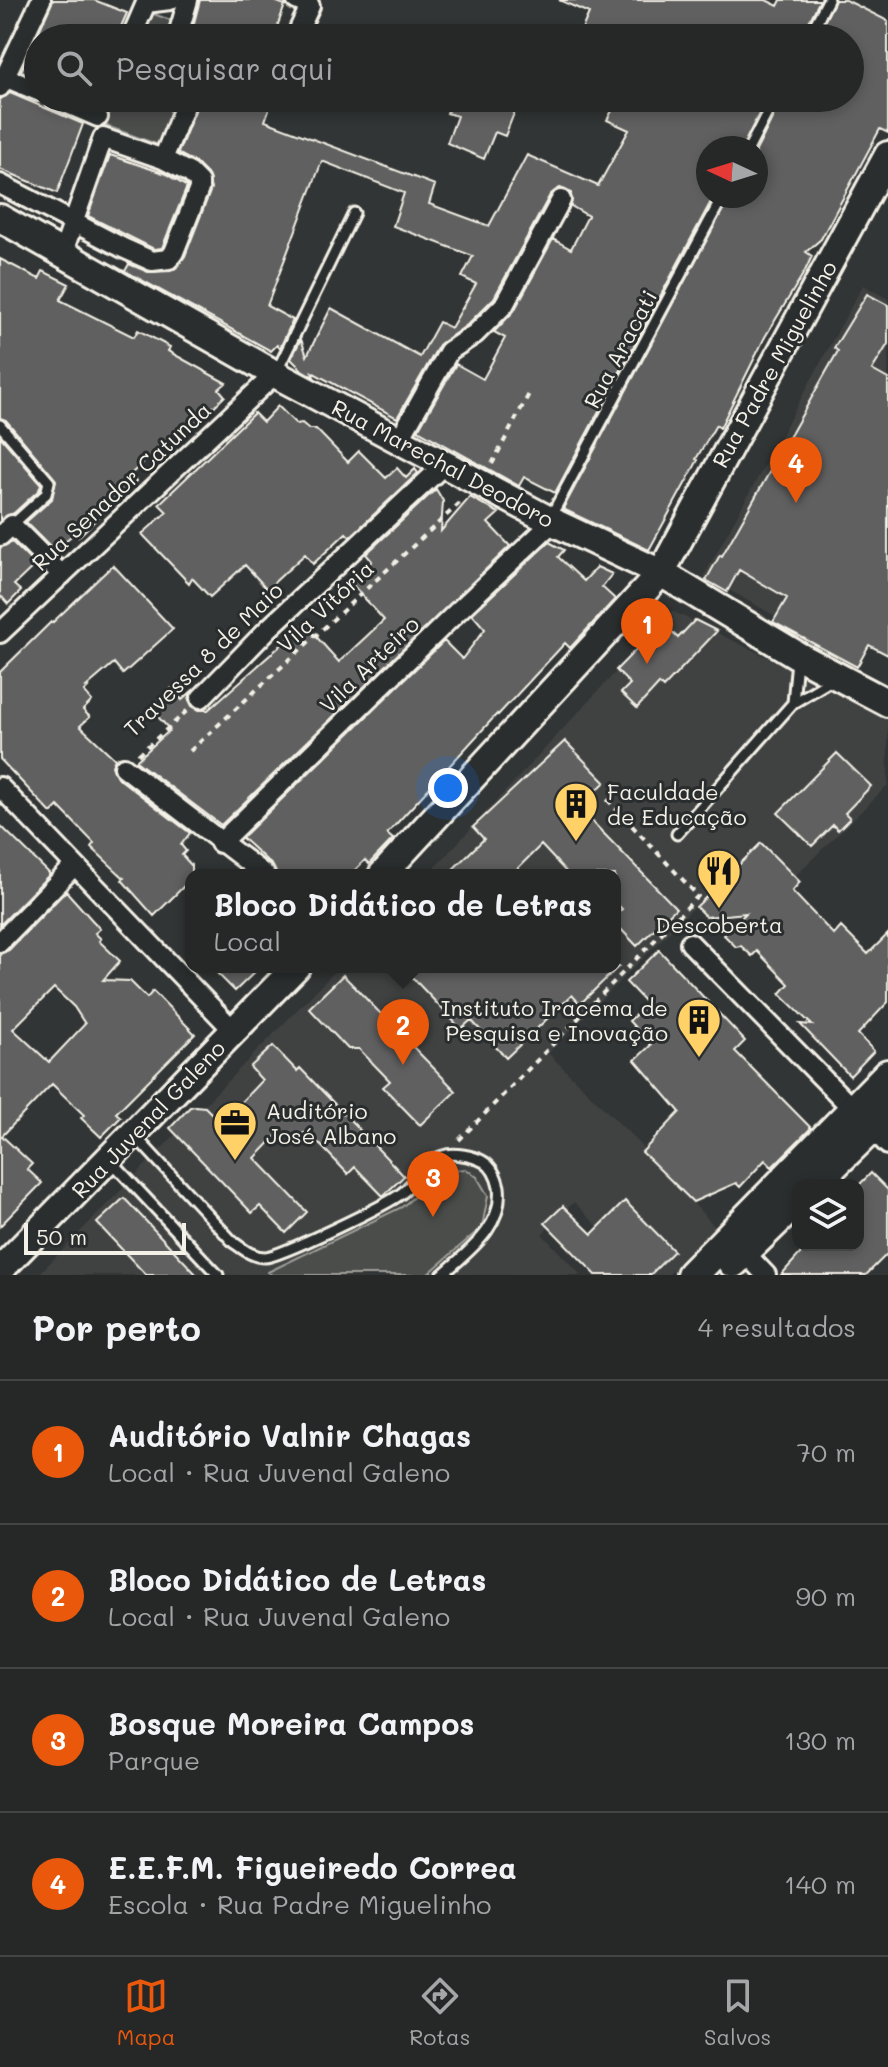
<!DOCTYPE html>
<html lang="pt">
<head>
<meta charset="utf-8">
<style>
  :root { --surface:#262828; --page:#323434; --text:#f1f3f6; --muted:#a4a6a8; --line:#424445; --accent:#ea580c }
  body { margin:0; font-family:Mali,sans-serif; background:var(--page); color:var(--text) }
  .controls { position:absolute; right:24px; bottom:24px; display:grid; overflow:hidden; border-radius:16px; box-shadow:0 4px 12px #0003 }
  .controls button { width:72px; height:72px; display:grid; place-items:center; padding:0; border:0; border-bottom:2px solid var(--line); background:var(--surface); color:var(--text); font:40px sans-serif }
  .compass { position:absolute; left:696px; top:136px; width:72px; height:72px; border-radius:50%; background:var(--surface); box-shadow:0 4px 12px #0003; rotate:274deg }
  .scale { position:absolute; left:24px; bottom:20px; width:162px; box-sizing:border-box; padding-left:8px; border:4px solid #f4f1e8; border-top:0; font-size:22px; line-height:28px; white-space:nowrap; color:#f4f1e8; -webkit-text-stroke:6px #2a2d2e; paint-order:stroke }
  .you { position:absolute; left:448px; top:788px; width:28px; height:28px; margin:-20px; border:6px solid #fff; border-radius:50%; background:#1a73e8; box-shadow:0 0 0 12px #1a73e833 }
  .badge { display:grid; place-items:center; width:52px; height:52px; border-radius:50%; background:var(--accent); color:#fff; font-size:26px; font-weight:700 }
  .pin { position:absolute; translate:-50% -66px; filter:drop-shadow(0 2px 4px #0008) }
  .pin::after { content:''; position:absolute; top:42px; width:28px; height:24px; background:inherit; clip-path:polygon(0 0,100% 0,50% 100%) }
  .popup { position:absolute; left:185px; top:869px; width:436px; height:104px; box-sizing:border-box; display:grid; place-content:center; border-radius:16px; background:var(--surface); filter:drop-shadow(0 2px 6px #0005); font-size:26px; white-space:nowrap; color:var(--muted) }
  .popup b { font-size:30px; color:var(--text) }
  .popup::after { content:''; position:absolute; left:50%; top:100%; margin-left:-16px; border:16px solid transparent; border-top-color:var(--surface) }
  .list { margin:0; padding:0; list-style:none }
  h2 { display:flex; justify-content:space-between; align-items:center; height:104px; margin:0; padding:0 32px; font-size:34px }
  h2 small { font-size:26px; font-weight:400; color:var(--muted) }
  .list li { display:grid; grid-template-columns:52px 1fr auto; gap:24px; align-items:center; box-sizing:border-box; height:144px; padding:0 32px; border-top:2px solid var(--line) }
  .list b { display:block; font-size:30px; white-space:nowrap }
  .list p { margin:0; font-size:26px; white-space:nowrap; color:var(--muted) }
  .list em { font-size:26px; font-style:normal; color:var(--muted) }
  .icon { flex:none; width:44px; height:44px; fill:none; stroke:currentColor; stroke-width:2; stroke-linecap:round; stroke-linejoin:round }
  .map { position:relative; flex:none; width:888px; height:1275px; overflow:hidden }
  .search { position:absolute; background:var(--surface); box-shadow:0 4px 12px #0003; left:24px; right:24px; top:24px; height:88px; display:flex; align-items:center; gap:20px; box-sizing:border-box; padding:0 28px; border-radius:44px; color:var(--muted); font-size:30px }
  .sheet { height:680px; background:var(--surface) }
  nav { display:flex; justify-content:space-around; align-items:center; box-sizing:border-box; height:112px; border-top:2px solid var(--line); background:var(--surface); font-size:22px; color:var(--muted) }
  nav a { display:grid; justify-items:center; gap:4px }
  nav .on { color:var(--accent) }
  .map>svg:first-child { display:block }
  .built { fill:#404242 }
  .green { fill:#4b4d4c; stroke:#a09f9a; stroke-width:2 }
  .building { fill:#5f605f; stroke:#f4f1e8; stroke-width:2; fill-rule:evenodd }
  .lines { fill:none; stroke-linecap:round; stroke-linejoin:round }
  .lane-casing { stroke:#f4f1e8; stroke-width:15 }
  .street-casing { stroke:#f4f1e8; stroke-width:24 }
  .secondary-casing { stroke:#f4f1e8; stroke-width:32 }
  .primary-casing { stroke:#f4f1e8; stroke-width:36 }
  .path { stroke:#f4f1e8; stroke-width:4; stroke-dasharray:6 6; stroke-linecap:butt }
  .lane { stroke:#2a2d2e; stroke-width:9 }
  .street { stroke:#2a2d2e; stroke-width:18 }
  .secondary { stroke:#2a2d2e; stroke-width:26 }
  .primary { stroke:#2a2d2e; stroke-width:30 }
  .labels { text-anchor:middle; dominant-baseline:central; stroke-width:6; stroke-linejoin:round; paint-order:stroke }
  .street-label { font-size:22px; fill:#f4f1e8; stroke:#2a2d2e }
  .poi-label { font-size:22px; fill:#f4f1e8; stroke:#2a2d2e; text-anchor:start }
</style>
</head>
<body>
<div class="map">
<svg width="888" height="1275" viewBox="0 0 888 1275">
  <rect width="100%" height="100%" fill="#323535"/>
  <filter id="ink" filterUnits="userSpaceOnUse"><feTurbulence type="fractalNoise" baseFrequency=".0125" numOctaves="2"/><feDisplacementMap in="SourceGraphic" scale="16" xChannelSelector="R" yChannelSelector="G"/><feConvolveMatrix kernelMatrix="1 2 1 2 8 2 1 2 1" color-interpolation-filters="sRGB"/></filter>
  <g filter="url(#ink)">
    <path class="built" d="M863,285l25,14v131l-104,191 -80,-45z
      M672,611l216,105v69l-94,92 -35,-35 -211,211 84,83 85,93 -49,46h-24l-70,-73 -32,32 39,41h-543l301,-308h276v-92h-187z"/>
    <path class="green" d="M148,12l22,8v18h-32z
      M114,98h61l-16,47 -55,-20z
      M466,1169l11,8 11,19 -6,31 -55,48h-155l-4,-3 134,-65 42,-36z"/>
    <path class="building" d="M53,0h41l33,13 -11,25h-80z
      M200,0h72l13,5 -12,33h-83z
      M559,0h207l12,6 3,-6h39l-19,38h-223l11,-25z
      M835,0h11l42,21v112l-8,-4 -59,110 -15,13 6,4 -7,15 -40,66 -45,91 -4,-3 -20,34 2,1 -49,90 -86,-41 167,-313h26v-45l26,-53h68v-60h-34z
      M30,52l8,4v22l-17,-7z
      M10,93l73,31 -26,69 -57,-24v-70z
      M200,98h73l-8,23 170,64 -6,19 60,22 38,-71 71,31 31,-56 -22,-10 12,-22h148l-25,50h-34v48h6l-159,297 -31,-16 -5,9 -101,-56 38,-66 27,15 22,-41 -11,-6 20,-21 39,-72 18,10 17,-33 -17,-10v-13l-11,-5 -10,7 -56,103 -27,27 -28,20 -42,73 -85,-46 2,5 -12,-7 -11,-11 10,-20 6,17 24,-48 89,49 19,-35 12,6 25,-44 -14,-7 11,-21 -80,-30 11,-33 -82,-32 -55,145 26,14 -13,28 -3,-3 -6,6 -146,-80 4,-7 19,8 23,-1 7,-5 7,-10 26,-67 -4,-15 -11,-11 -18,-10z
      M453,98h67l-15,38 -10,-4 -11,27 -37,-16 10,-27 -10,-3z
      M110,155l56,19 21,13 -25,61 -8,1 -66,-33z
      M0,259l39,20 4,-8 26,13 -9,16 74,37 4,-7 32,17 -2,4 58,32 -7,6 6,7 -49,47 -6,-5 -18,16 -22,21 6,6 -58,56 -3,-4 -21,17 -28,-28 26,-23 4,-19 -50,-60 -6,-2z
      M867,294l21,11v39l-16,26 16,9v276l-19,-10 -12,22 -84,-45 14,-24 -48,-28 -12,22 -21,-12 14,-25 2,1 116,-205 -4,-3z
      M278,406l18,18 6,-1 7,6h7l32,33 11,-11 27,27 11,-10 9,10 9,-9 3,4 -68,64 -4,-4 -33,31 -8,-10 -38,35 -22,-24 -35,32 -18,-19 -3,5 -47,-49 25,-22 -8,-8 95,-91 9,9z
      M0,436l41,48 -2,6 -25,23 -14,7z
      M436,489l7,12 -2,30 29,-34 29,16 -11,10 22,23 -289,279 -85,-64 34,-31 -20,-22 22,-20 10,12 9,-8 -2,8 3,6 7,4h9l97,-86 34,38 45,-42 -34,-38 22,-21 -6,-7z
      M12,542l23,23 -21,20 7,6 -13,13 -6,-7 -2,1v-50z
      M549,542l15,8 -6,7 26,24 13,-14 15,7 -10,13 13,12 -45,49 -5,-5 -67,72 -1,-1 -110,120 6,5 -24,25 -4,-4 -15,15h-73l-4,-9 -31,-28 202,-197 18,18 23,-30 -13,-15z
      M113,565l60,64 -50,45 -9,-11 -28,24 2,1 -4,4 8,9 -9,9 7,7 -10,9 35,33 -3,7 5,11 73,56 -9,12 5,6 -4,4 9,10v14l-37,37 -32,-36 2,-2 -33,-31 3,-4 -36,-37 -7,7 -51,-54v-87l51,-50 1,1z
      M695,620l22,11 -54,57 -4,-4 -22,24 -16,-15 9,-9 -14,-14 46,-47 16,15z
      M565,741l40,41 -26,26 97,100 -39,38 -22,-23v-7l7,-7 -7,-7v-27h-46l-28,-30 -30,30h-64l37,-36 -11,-12z
      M837,753l34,33 -26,27 5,5 -12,12 -5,-5 -21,21 -34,-33z
      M0,825l50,49 -50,51z
      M761,843l39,39 -8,9 42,44 7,-8 27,27 20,-20v68l-30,32 16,17 -24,25 -50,-52 12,1 -32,-31 9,-10 -32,-33 -5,5 -11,-10 -5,1 -12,-12 22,-22 -40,4 -10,-10z
      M66,891l34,38 -5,4 6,6 -2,2 21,20 -17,19 27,1 17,17 6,-7 42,43 -79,79 5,4 -20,20 -20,-19 3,-3 -32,-31 -50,52 30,28 -5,5 15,14 -42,43v-272l9,-4zM54,988l20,19 11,17 -36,38 -36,-33z
      M659,950l86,91 -10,10 76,77 -39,39 -7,-7 -25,27 -4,-4 -43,19 -51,-50 38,-40 -45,-52 16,-15 -22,-24 18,-17 -21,-22z
      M211,967h49l-25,24z
      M420,967h198l-38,37 -8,-9 -66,63 -35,-38 -10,9 -50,-53z
      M343,975l113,116 -36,34 -37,-38 7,-6 -31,-32h-11l-39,-41z
      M273,1046l24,25 3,-3 104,108 -21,20 -28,-29 -7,7 -40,-42 -12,4 -16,-4 -25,26 52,54 -21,21 -26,-27 -8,7 -82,-85 20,-21 5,-1 10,1 16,16 41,-43 -12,-13z
      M871,1173l17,17v63l-22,22h-85l27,-30h50v-59z
      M124,1198l73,77h-51l-49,-52z
      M625,1201l49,50 -24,24h-54l-51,-52 18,-17 29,28z"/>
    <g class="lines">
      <g class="lane-casing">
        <path id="lane" d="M808,38l20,-38
          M749,148l26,-50
          M277,371l77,-158
          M0,425l49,57 -3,12 -34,31
          M551,516l172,-320
          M797,660l-4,43 42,-25
          M677,834l116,-131
          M136,1137l97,105c10,7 19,15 32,15 14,0 124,-53 137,-64 13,-10 24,-32 41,-37 11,-4 31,0 41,6 8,5 13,16 15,25 5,40 -31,64 -57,88
          M111,1161l107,114"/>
      </g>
      <g class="street-casing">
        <path id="street" d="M131,38l15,-35 24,-3
          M177,38l11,-38
          M295,38l15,-32 -14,-6
          M4,77l34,14
          M0,87l41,-87
          M54,98l44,19
          M0,184l123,64 29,13 17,-2 5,-7 25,-63v-7l-9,-9 -27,-14
          M63,252l40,-114 60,21 25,-61
          M399,440l50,-89 26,-17 29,-29 57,-105
          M0,536l12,-11 50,50
          M0,633l275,-259
          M201,698l67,-69 177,-165
          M124,767l141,108
          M0,787l234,244
          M220,843l236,-230 97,-91
          M0,942l74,-76
          M690,943l198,202
          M743,1251l23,24"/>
      </g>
      <g class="secondary-casing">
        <path id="secondary" d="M0,218l275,156 278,148 108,51 136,82 91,48
          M382,875l279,-302 227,-418
          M0,1270l296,-303"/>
      </g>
      <g class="primary-casing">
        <path id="primary" d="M812,1185l76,-74
          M733,1262l65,-63
          M692,1275l196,-200"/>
      </g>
      <path class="path" d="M492,464l38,-72
        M190,751l272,-250
        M138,755l50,-45
        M459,1140l239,-244 -94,-100"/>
      <use href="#lane" class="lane"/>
      <use href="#street" class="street"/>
      <use href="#secondary" class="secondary"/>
      <use href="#primary" class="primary"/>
    </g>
  </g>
  <defs>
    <g id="building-pin" transform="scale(2.3)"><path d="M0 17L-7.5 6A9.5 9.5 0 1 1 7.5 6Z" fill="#ffd166" stroke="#2a2d2e"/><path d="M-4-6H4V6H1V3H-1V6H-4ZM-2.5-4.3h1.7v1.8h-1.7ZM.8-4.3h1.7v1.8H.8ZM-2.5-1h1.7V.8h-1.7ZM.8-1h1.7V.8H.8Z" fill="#111"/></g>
    <g id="restaurant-pin" transform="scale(2.3)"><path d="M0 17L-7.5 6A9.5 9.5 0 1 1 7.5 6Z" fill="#ffd166" stroke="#2a2d2e"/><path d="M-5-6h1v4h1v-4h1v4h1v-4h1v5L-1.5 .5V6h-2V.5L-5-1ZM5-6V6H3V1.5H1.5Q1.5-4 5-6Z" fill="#111"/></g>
    <g id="office-pin" transform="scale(2.3)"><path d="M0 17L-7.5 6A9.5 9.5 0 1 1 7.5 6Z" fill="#ffd166" stroke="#2a2d2e"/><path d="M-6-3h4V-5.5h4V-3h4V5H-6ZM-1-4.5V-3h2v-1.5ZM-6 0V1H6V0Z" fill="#111"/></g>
  </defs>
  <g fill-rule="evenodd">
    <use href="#building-pin" x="576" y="804"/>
    <use href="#restaurant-pin" x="719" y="871"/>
    <use href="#building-pin" x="699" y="1020"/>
    <use href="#office-pin" x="235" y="1123"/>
  </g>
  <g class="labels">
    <g class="street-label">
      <text transform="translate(620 349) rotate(-62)">Rua Aracati</text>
      <text transform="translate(774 364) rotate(-61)">Rua Padre Miguelinho</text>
      <text transform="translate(443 463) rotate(28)">Rua Marechal Deodoro</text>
      <text transform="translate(121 486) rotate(-43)">Rua Senador Catunda</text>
      <text transform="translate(325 606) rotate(-43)">Vila Vitória</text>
      <text transform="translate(203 659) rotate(-44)">Travessa 8 de Maio</text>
      <text transform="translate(369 664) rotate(-44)">Vila Arteiro</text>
      <text transform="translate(148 1119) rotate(-46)">Rua Juvenal Galeno</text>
    </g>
    <g class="poi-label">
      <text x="607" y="791">Faculdade<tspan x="607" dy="25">de Educação</tspan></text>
      <text x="719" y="924" text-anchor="middle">Descoberta</text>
      <text x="668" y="1007" text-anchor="end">Instituto Iracema de<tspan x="668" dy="25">Pesquisa e Inovação</tspan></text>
      <text x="266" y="1110">Auditório<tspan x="266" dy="25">José Albano</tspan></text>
    </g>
  </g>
</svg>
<div class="controls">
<button><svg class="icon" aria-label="layers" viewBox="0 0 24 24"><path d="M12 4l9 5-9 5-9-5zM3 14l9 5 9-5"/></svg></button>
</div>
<svg class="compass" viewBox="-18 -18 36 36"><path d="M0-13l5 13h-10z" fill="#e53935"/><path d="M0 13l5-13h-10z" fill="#a4a6a8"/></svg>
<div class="scale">50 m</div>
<div class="you"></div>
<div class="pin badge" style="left:647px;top:664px">1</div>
<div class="pin badge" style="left:403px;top:1065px">2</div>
<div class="popup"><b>Bloco Didático de Letras</b>Local</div>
<div class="pin badge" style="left:433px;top:1217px">3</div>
<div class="pin badge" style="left:796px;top:503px">4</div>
<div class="search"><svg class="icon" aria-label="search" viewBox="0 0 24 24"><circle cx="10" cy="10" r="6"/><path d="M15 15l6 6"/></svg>Pesquisar aqui</div>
</div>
<section class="sheet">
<h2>Por perto<small>4 resultados</small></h2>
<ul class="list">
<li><span class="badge">1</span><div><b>Auditório Valnir Chagas</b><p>Local · Rua Juvenal Galeno</p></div><em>70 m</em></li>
<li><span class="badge">2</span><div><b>Bloco Didático de Letras</b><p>Local · Rua Juvenal Galeno</p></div><em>90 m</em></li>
<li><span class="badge">3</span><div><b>Bosque Moreira Campos</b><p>Parque</p></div><em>130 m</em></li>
<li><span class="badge">4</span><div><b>E.E.F.M. Figueiredo Correa</b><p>Escola · Rua Padre Miguelinho</p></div><em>140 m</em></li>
</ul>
</section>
<nav>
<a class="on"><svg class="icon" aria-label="map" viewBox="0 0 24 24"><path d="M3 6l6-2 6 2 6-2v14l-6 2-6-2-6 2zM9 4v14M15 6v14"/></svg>Mapa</a>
<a><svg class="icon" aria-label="directions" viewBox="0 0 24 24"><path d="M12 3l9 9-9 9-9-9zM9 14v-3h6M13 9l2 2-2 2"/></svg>Rotas</a>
<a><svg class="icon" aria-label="saved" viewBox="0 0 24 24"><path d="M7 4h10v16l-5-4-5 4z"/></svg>Salvos</a>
</nav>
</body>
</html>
